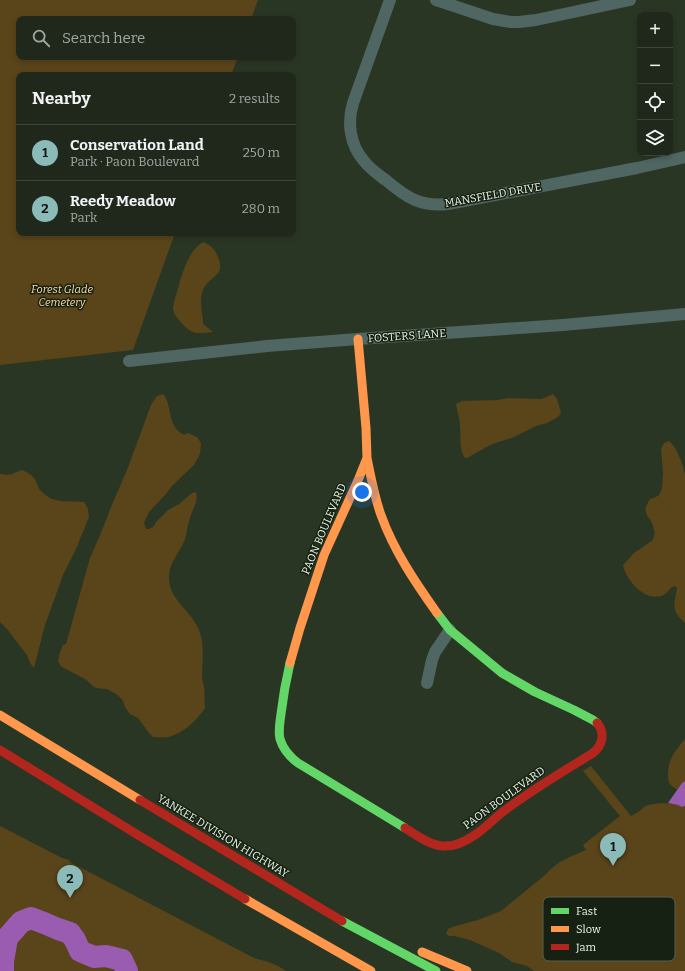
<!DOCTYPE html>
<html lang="en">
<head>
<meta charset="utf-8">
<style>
  :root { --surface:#20281b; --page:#283024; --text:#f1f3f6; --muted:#a2a6a3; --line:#3d443a; --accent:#8bbbb9 }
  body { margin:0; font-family:Bitter,serif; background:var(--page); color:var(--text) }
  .controls { position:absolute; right:12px; top:12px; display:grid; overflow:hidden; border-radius:8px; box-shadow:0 2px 6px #0003 }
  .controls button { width:36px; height:36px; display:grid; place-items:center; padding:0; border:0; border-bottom:1px solid var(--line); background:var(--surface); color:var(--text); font:20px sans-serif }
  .you { position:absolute; left:362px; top:492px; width:14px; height:14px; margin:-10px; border:3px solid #fff; border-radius:50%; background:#1a73e8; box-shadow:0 0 0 6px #1a73e833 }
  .badge { display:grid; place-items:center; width:26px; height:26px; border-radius:50%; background:var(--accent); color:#111; font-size:13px; font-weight:700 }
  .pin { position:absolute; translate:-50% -33px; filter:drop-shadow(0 1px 2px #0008) }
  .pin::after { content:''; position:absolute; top:21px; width:14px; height:12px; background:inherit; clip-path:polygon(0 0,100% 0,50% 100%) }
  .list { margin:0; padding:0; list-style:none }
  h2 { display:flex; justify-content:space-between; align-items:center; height:52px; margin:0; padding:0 16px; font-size:17px }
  h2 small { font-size:13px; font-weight:400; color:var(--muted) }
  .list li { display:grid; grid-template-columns:26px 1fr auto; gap:12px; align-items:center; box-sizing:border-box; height:56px; padding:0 16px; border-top:1px solid var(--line) }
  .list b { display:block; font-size:15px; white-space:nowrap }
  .list p { margin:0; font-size:13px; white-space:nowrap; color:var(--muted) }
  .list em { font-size:13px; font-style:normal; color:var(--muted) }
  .icon { flex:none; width:22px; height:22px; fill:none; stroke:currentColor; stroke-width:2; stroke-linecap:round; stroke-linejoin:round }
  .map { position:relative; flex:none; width:685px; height:971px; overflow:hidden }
  .search { position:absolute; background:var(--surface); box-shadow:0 2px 6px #0003; left:16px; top:16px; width:280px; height:44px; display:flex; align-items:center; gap:10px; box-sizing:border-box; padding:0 14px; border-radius:8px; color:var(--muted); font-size:15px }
  .panel { position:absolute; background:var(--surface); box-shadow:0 2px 6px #0003; left:16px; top:72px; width:280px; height:164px; border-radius:8px }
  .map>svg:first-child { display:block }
  .green { fill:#5a441a }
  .water { fill:#9a5cb0 }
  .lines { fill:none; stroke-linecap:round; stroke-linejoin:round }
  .river { stroke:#9a5cb0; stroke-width:22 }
  .street { stroke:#4f6663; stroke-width:12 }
  .fast { stroke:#63d668; stroke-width:9 }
  .slow { stroke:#ff974d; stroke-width:9 }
  .jam { stroke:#b3261e; stroke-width:9 }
  .labels { text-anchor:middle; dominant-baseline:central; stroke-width:3; stroke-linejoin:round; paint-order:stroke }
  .street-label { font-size:11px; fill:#e8f6e2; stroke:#172113 }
  .park-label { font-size:11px; font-style:italic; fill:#fcdaa9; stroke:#172113 }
  .key { fill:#172113; stroke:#566151; stroke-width:1 }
  .key-label { font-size:11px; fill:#e8f6e2 }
</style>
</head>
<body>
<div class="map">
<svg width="685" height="971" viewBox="0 0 685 971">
  <rect width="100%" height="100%" fill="#2a3624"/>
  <path class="green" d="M0,0h258l-7,19h-232v38h219l-7,18h-212v158h156l-42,117 -133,15z
    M203,242c9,4 11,6 15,15 9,21 -12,19 -16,36 -3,10 1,20 1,31l10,8c-20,2 -21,3 -35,-13 -2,-3 -5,-6 -5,-11 1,-9 5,-18 7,-27 5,-15 9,-30 23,-39z
    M163,394c10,11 3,32 21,41l4,-2 9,4 4,6 -1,11 -6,11 -18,17 -5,5 -5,7 -17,18 -5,11 2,6h3l4,-2 4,-6 11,-11 11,-6 13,-11 4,-1c3,9 -4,18 -6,26 -3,8 -3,16 -6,24 -6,13 -15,20 -15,36 0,20 18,30 27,46 10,17 6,35 6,54 0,3 1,5 2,8 1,7 0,15 1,22 -9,13 -20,24 -36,29 -5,1 -11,0 -16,0l-4,-4 -11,-15 -8,-4 -5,-7 -1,-4 -2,-4 -6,-5 -9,-5 -11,-1 -3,-2 -8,-7 -23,-12 -4,-5 2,-10 3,-7 3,-1 24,-86 11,-25 10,-26 16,-37 24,-65 6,-9z
    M553,394l4,5 4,14 -3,4 -11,6 -11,3 -22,11 -24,8 -23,13 -3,-1c-5,-10 -3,-20 -4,-31 0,-7 -3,-15 -4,-22l6,-3 36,-1 10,-2 27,1h7z
    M669,441c9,8 13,22 16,33v149c-14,-12 -11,-18 -8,-35l-2,-2c-6,1 -8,9 -14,10 -17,5 -35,-16 -38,-31l11,-12 19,-13c1,-4 2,-7 1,-10 -2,-15 -15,-14 -4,-31l4,-1 5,-3 3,-6 1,-16 -2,-24 3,-6z
    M22,470c6,3 11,5 14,11 1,3 2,6 4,9 14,15 26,10 44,12l4,7 1,8 -13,32 -13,26 -14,39 -4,11 -11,43 -4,-5 -3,-8 -20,-26 -7,-7v-148c13,2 10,0 22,-4z
    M685,739v42l-3,2 -5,7c-2,-2 -6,-4 -7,-6 -2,-3 -2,-7 -2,-10 0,-15 8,-24 17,-35z
    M591,766l40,50c3,-2 6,-3 9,-5 1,-1 2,-3 4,-4 8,-5 30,-5 38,0l3,-1v165h-151l-7,-5 -15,-4 -13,-9 -29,-13 -16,-4h-5l-3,-2 2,-5 4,-2 26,-7 23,-9 44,-36c12,-14 25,-18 41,-25l-3,-5 37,-29 -37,-45z
    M0,826l62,32 7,2 1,2 184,96c11,3 23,6 32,13h-286z"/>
  <path class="water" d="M685,781v25l-3,1 -4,-2 -10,-2 14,-20z"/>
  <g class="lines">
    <path class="river" d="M3,971v-10l4,-23 14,-16 10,-4 13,5 14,6 12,4 5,7 5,11 14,6 12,-1 16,4 5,11"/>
    <path class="street" d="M390,0l-37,103c-6,20 -3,42 11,58 6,8 15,14 23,20 20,17 34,26 61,23l189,-36 48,-11
      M436,0l57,19 18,3h8l17,-2 94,-20
      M129,361l138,-15 91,-7 205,-14 122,-11
      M427,683l5,-23 3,-8 15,-22"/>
    <path class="fast" d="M437,613l13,17 52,43 33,19 39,18 19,10 4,3
      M290,663c-4,17 -7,34 -9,51 -1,8 -3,17 -1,25 3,10 10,18 18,24l107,65
      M342,921l94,50"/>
    <path class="slow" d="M367,458c4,19 7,38 14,57 13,36 34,67 56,98
      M290,663l10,-35 24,-73 35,-77 8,-20 -1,-30 -8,-89
      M0,715l140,85
      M245,899l126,72
      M422,952l45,19"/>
    <path class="jam" d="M0,750l138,85 107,64
      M140,800l202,121
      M405,828c11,7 25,17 38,18 11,1 23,-5 32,-11 12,-8 21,-19 33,-27 27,-20 56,-37 85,-55 9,-7 13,-20 4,-30"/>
  </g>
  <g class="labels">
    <g class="street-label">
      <text transform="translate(493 195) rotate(-10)">MANSFIELD DRIVE</text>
      <text transform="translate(407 336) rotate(-4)">FOSTERS LANE</text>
      <text transform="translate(324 529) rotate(-67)">PAON BOULEVARD</text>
      <text transform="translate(504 798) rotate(-36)">PAON BOULEVARD</text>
      <text transform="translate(223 836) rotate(31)">YANKEE DIVISION HIGHWAY</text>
    </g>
    <g class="park-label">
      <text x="62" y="289">Forest Glade<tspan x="62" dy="13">Cemetery</tspan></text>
    </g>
  </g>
  <rect x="543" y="897" width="132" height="64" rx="6" class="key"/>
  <rect x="551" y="908" width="18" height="6" fill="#63d668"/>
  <rect x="551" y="926" width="18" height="6" fill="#ff974d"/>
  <rect x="551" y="944" width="18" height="6" fill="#b3261e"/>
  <g class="key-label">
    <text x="576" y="915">Fast</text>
    <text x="576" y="933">Slow</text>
    <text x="576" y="951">Jam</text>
  </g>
</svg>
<div class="controls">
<button>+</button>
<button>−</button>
<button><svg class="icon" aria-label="locate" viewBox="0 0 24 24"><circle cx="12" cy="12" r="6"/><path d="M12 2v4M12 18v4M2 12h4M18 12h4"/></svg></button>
<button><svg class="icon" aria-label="layers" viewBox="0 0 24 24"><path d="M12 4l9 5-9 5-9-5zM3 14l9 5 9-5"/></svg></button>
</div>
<div class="you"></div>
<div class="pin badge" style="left:613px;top:866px">1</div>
<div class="pin badge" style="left:70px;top:898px">2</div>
<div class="search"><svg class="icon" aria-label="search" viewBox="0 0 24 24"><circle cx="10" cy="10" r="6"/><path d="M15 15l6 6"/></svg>Search here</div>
<section class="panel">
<h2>Nearby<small>2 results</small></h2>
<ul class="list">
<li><span class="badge">1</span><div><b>Conservation Land</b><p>Park · Paon Boulevard</p></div><em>250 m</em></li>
<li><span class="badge">2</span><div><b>Reedy Meadow</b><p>Park</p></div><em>280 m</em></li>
</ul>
</section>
</div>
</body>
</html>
